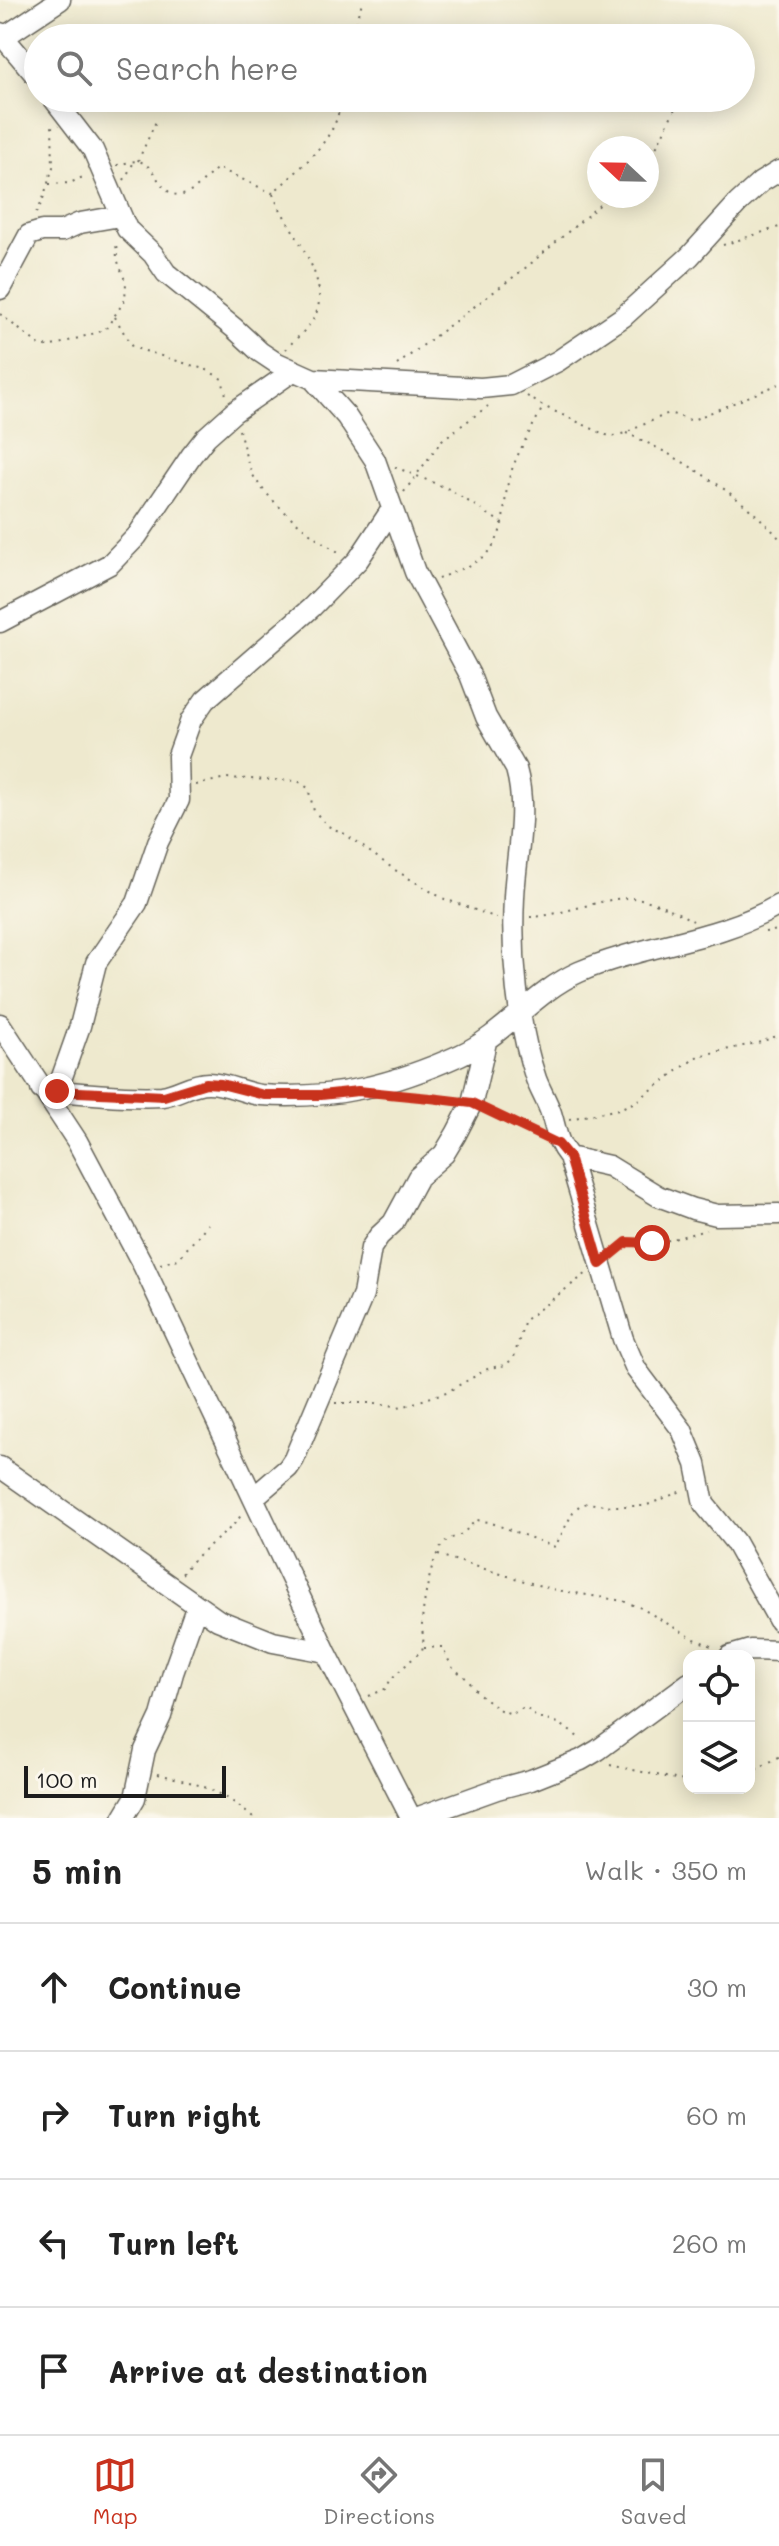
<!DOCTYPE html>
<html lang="en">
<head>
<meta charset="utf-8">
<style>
  :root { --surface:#fff; --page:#f2f2f2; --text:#222; --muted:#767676; --line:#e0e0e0; --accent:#c8321e }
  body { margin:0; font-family:Mali,sans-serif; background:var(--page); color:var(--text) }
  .controls { position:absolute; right:24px; bottom:24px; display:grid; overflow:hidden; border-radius:16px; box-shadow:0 4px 20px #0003 }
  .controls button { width:72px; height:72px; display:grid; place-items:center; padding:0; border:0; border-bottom:2px solid var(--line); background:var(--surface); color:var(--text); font:40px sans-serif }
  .compass { position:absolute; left:587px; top:136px; width:72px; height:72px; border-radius:50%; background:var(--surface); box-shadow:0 4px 20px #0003; rotate:292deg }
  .scale { position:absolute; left:24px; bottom:20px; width:202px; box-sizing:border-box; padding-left:8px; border:4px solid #1c1c1c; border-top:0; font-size:22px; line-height:28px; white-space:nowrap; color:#1c1c1c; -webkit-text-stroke:6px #fbf7ec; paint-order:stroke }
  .stop { position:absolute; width:24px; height:24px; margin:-18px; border:6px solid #c8321e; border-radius:50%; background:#fff }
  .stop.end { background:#c8321e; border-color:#fff; box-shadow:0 2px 8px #0008 }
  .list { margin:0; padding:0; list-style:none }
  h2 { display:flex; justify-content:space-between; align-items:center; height:104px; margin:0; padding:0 32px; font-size:34px }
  h2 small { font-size:26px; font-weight:400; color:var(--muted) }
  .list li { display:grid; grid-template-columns:52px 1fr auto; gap:24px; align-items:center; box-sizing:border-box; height:128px; padding:0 32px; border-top:2px solid var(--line) }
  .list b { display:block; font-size:30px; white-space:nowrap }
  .list em { font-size:26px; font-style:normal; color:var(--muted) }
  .icon { flex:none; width:44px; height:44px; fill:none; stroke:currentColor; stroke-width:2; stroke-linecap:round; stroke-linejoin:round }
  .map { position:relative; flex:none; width:779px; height:1818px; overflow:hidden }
  .search { position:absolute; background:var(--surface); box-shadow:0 4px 20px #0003; left:24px; right:24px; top:24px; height:88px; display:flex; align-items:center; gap:20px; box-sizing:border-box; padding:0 28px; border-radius:44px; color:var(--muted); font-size:30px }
  .sheet { height:616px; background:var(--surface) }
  nav { display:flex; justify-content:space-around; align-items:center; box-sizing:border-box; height:112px; border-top:2px solid var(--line); background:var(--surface); font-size:22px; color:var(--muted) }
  nav a { display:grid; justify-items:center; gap:4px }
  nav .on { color:var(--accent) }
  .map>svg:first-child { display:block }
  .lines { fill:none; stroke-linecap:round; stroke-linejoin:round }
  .minor-casing { stroke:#66645a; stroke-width:23 }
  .path { stroke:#66645a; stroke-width:2; stroke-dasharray:2 6; stroke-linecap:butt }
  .minor { stroke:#fff; stroke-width:20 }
  .route { stroke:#c8321e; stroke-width:10 }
</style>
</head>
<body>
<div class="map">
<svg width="779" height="1818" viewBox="0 0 779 1818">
  <rect width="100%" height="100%" fill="#fbf7ec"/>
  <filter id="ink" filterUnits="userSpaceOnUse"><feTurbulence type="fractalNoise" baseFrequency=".0125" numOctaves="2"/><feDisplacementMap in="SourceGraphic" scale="16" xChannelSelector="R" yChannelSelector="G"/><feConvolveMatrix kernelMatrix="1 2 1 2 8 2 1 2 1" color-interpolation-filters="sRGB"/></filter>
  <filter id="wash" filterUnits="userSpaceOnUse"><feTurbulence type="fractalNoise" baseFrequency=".006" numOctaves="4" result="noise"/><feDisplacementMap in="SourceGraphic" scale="32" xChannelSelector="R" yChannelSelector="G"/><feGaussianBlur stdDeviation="1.8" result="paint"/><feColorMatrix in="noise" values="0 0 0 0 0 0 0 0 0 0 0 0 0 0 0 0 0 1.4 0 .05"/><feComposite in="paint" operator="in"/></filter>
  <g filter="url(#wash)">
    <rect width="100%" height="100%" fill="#eee9ce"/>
  </g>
  <g filter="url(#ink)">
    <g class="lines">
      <g class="minor-casing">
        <path id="minor" d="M0,33l38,45
          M4,37l56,-37
          M53,98l40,52 34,79 26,25 13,19 68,55 26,24 15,10 38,17 33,37 29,44 40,112 55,103 16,42 30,52c12,42 0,85 -2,128 -3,58 3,126 22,182 4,11 11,22 15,34 6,19 5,28 18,44l54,182 13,30 46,61 14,34 8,40 31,38 44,79
          M0,289l29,-54 13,-4h20l18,-8 40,-7
          M313,379l168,9 30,-3 47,-24 65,-44 67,-61 48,-53 23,-21 18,-11
          M0,622l110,-58 27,-28 54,-80 15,-19 28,-25 59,-41
          M0,1024l77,117 66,124 183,387 85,166
          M41,1089c36,4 85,9 121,7 16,-2 29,-13 46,-13 19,0 35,10 53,12 74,5 132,-10 199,-40 44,-20 74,-63 119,-83 64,-28 138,-31 200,-67
          M57,1091l23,-65 16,-63 41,-60 21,-61 21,-42 -1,-44 13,-36 14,-20 106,-92 47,-48 34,-51
          M569,1157l40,9 49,30 35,13 24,6 62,-1
          M0,1467l218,153 55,22 53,10
          M253,1498l35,-30 6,-9 69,-164 8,-47 8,-12 14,-13 25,-46 26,-23 12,-20 16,-31 14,-61
          M730,1656l20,-6 29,1
          M123,1818l12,-20 10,-48 16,-34 12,-43 24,-68
          M416,1818l81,-29 34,-9 50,-20 17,-10 91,-67"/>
      </g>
      <path class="path" d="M357,38l1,-24 5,-14
        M714,38l4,-7
        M647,160l10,-14 23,-48
        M138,161l19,-42
        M117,165c6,-1 14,-4 20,-4 20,2 21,36 45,34 14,-2 25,-20 36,-27l54,25c24,-20 73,-61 67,-95
        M124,180l10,-18
        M49,184l21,-1 15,-7
        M273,194c13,34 65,89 39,127 -7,11 -18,19 -26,28
        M36,213l6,-11 11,-35 -1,-43
        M723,245l56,-18
        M0,314l38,30 11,3 56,-17 20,-30 1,-17 -9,-24 -1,-18
        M115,317l17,30 75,23 15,9 4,16
        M397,365l131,-99 82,-70
        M527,396l16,10 63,29 9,1 10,-3 44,-20 21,7 5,-1 84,-35
        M239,430c4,14 7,30 13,43 11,24 65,69 89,80
        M626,433c51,22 117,63 153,105
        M395,467l54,22 53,34
        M404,492l38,-52 46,-34
        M438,579c15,-8 39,-14 50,-27 20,-21 14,-51 22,-77 8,-24 21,-45 33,-68
        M196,785l30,-7 72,3 10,7 6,23 14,15 17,8 50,36 47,28 55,20
        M530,917c34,-1 81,-24 111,-18 18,4 36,13 52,22
        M765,932l14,-2
        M403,1095l50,6
        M489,1111l49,23
        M569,1119l50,-10 16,-7 63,-46 63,-14 18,-7
        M614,1251l19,-10 25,2 48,-13
        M160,1264l18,-5 30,-35
        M335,1403h40l27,4 47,-16 40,-23 17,-3 8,-8 11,-37 62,-47
        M438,1555l113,34 72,12 18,7 51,30 22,9
        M182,1574c15,-25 44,-36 60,-60
        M424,1648l18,-1 10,20 15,12 11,14 22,17 12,4 13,-7 12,11 22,5 23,17
        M369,1696l16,-7 7,-11 30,-28c3,-9 0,-16 0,-25 0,-18 9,-65 20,-80 6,-8 14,-7 21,-12 5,-4 8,-9 14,-13l12,2 66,25 18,-35 6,-6 8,-3 25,3h33l39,-16
        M610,1765l79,17
        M749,1773l30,-16
        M158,1774c41,10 63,15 95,44"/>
      <use href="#minor" class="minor"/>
    </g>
  </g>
  <g class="lines" filter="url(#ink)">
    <path class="route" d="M57,1091l107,5 42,-13 15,1 43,11h57l37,-4 72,7 42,5 86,41 11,13 31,107 27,-22 25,1"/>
  </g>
</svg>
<div class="controls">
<button><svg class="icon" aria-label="locate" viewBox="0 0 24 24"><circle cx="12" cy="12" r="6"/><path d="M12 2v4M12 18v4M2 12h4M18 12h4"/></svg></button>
<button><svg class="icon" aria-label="layers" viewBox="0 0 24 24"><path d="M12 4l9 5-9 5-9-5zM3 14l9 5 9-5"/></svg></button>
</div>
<svg class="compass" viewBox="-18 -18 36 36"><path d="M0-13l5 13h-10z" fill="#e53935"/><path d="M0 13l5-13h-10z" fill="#767676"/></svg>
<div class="scale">100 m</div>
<div class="stop" style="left:652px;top:1243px"></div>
<div class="stop end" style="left:57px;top:1091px"></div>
<div class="search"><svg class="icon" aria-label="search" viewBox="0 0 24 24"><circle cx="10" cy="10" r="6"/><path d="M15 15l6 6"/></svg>Search here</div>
</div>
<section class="sheet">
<h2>5 min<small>Walk · 350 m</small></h2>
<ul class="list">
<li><svg class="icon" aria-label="ahead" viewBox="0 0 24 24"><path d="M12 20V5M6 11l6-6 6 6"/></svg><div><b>Continue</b></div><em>30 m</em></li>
<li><svg class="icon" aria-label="right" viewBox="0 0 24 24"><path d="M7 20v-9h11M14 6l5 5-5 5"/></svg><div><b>Turn right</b></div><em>60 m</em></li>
<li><svg class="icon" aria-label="left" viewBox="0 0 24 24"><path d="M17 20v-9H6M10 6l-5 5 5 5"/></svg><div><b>Turn left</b></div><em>260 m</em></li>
<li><svg class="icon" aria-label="arrive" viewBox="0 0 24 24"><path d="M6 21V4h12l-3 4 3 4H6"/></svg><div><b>Arrive at destination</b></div></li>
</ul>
</section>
<nav>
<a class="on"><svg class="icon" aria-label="map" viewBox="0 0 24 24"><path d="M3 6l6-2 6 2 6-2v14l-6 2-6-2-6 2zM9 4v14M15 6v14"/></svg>Map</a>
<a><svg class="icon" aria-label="directions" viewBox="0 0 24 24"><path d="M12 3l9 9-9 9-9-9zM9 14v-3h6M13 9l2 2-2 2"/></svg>Directions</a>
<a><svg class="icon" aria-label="saved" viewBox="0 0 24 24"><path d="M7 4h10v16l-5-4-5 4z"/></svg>Saved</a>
</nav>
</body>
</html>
